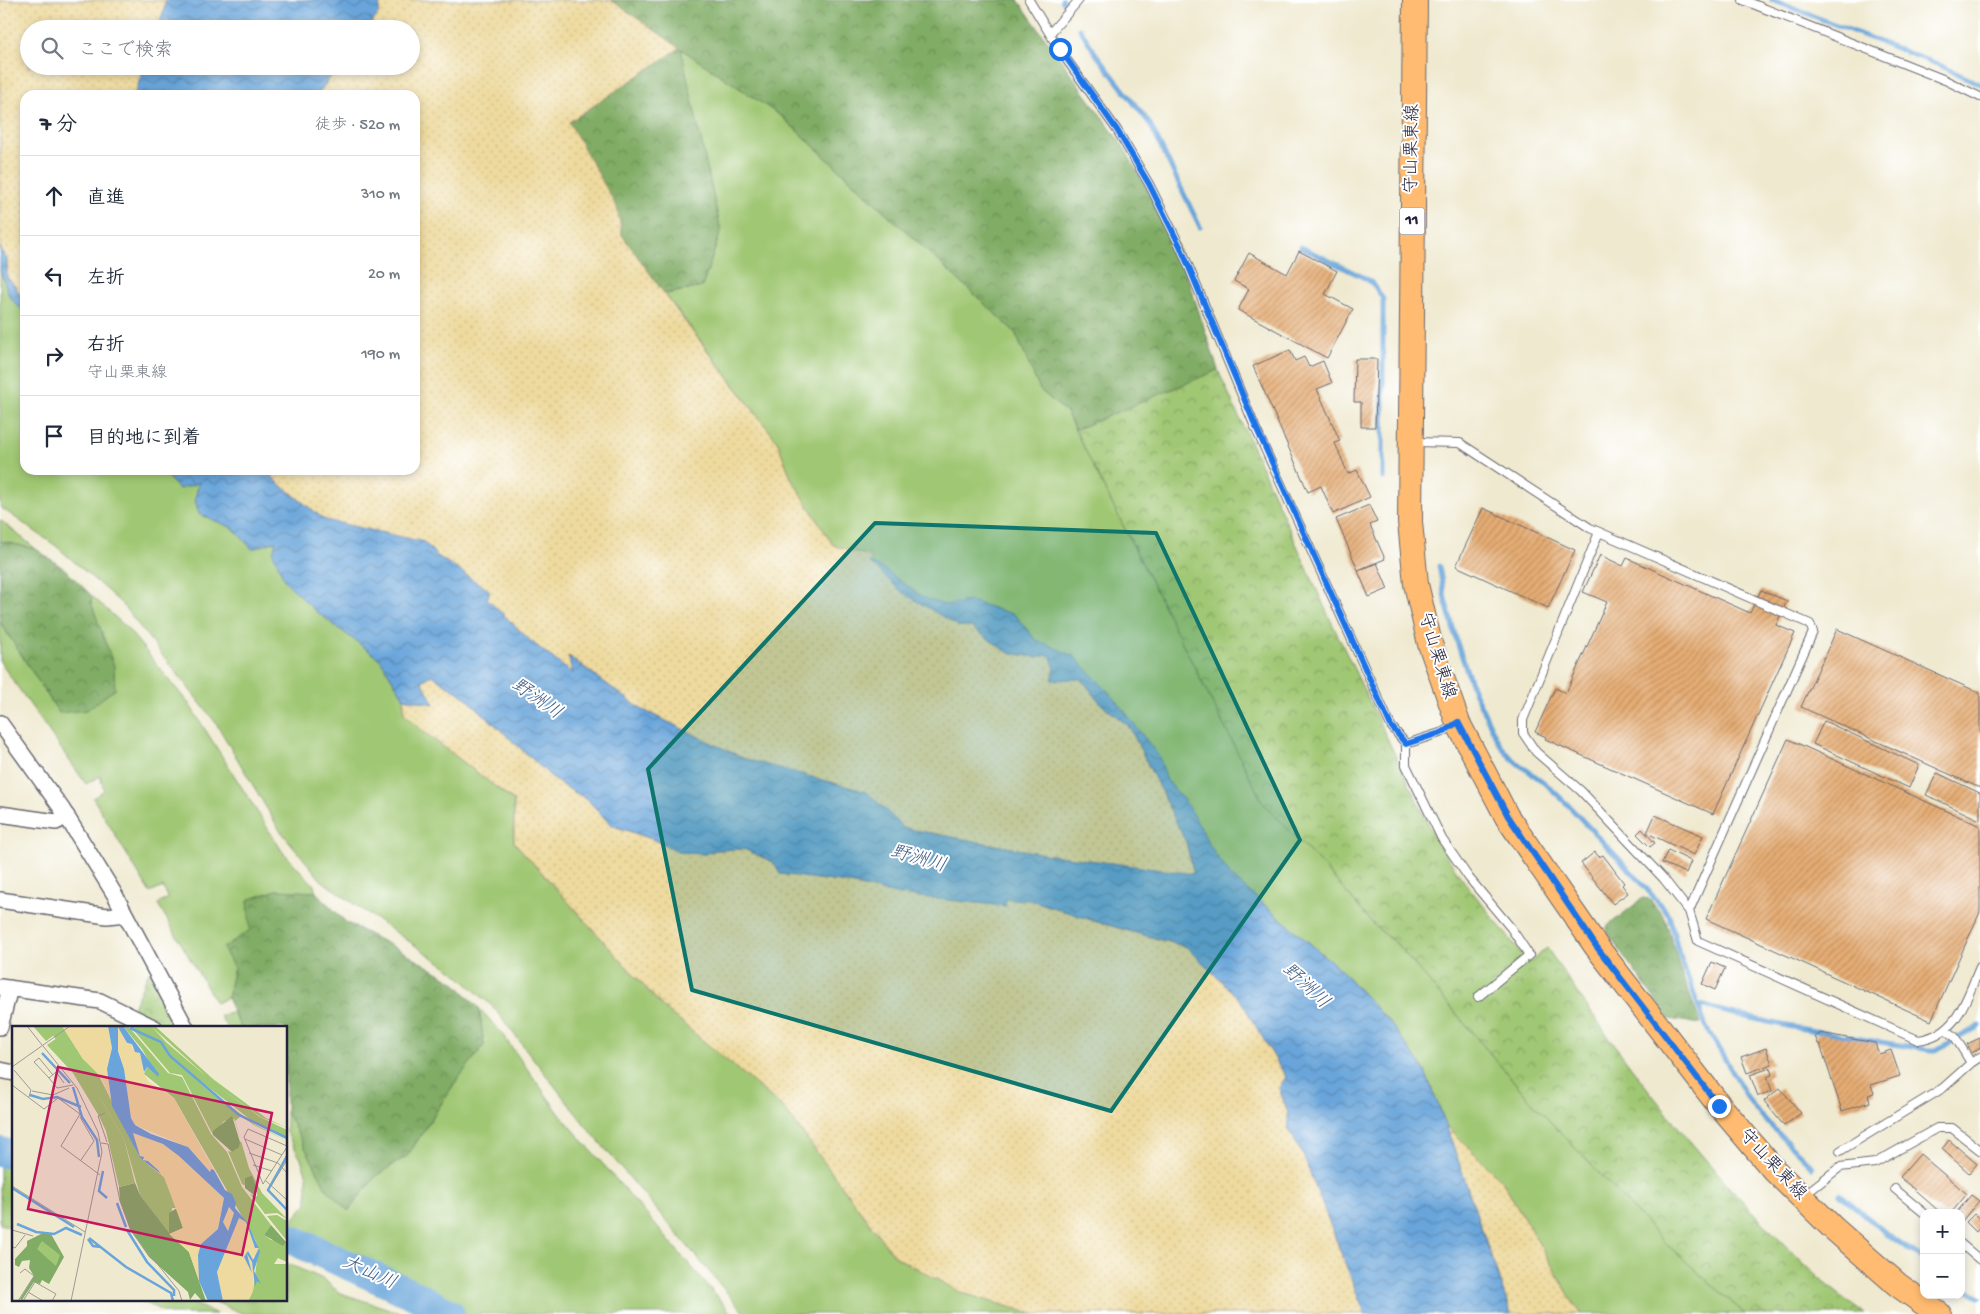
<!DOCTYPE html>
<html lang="ja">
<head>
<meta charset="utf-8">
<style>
  :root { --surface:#fff; --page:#f2f2f3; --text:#1f2937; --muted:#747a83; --line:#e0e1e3 }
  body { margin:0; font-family:"Gochi Hand","Klee One",sans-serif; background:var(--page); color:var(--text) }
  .controls { position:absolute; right:15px; bottom:15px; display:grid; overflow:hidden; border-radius:10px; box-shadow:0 2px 8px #0003 }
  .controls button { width:45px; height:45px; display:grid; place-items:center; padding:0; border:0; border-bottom:1px solid var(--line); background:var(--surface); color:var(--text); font:25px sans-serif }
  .stop { position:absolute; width:15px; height:15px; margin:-11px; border:4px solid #1a73e8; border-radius:50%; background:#fff }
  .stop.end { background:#1a73e8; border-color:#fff; box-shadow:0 1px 5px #0008 }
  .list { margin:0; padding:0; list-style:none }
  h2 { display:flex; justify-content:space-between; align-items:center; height:65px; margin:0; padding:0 20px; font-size:21px }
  h2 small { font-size:16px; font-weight:400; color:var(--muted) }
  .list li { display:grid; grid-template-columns:32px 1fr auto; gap:15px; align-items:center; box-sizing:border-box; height:80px; padding:0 20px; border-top:1px solid var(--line) }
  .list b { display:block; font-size:19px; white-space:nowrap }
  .list p { margin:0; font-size:16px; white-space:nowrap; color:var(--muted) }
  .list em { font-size:16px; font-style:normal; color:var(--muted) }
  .icon { flex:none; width:28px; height:28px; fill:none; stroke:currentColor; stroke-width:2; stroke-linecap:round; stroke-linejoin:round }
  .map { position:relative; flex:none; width:1980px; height:1314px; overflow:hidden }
  .search { position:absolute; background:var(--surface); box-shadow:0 2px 8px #0003; left:20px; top:20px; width:400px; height:55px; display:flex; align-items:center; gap:12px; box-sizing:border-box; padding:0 18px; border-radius:28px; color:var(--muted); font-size:19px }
  .panel { position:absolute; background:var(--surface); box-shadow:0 2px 8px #0003; left:20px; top:90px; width:400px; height:385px; border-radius:15px }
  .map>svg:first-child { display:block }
  .green { fill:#a0c773; stroke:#617457 }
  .forest { fill:url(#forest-crowns); stroke:#516750 }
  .sand { fill:url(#sand-dots); stroke:#887e6c }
  .park { fill:url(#park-crowns); stroke:#617457 }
  .water { fill:url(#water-waves); stroke:#46648a }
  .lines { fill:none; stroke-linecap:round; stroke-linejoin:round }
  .stream { stroke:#69a5da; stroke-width:5 }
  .river { stroke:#69a5da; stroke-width:30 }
  .building { fill:url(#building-hatch) }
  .service-casing { stroke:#6a686f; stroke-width:10 }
  .minor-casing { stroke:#6a686f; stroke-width:18 }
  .primary-casing { stroke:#6a686f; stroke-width:26 }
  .service { stroke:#fff; stroke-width:8 }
  .minor { stroke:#fff; stroke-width:15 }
  .primary { stroke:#ffbb71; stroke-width:24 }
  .route { stroke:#1a73e8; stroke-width:6 }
  .marked { fill:#0f766e; fill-opacity:0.2; stroke:#0f766e; stroke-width:4; stroke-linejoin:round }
  .labels { text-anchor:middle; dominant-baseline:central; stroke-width:4; stroke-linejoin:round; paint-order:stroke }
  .shield { fill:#fff; stroke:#646476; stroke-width:1 }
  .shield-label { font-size:16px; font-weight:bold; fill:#22223b }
  .street-label { font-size:18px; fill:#22223b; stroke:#fff }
  .water-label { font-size:19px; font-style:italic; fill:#425d83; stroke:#fff }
  .inset-river { fill:none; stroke:#69a5da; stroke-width:2.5 }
  .inset-road { fill:none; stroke:#9d9994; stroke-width:1 }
  .view { fill:#c2185b; fill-opacity:0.15; stroke:#c2185b; stroke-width:2.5 }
  .inset-edge { fill:none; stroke:#22223b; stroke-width:2.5 }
</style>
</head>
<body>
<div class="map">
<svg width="1980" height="1314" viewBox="0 0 1980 1314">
  <defs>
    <pattern id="forest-crowns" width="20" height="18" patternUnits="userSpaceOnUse" patternTransform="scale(1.25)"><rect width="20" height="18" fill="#80ac65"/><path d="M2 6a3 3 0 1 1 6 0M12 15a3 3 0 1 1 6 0" fill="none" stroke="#688c54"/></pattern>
    <pattern id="sand-dots" width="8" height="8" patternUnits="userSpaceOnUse" patternTransform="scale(1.25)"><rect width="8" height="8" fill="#eeda9e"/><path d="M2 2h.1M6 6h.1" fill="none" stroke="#ccbb89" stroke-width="1.8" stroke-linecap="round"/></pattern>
    <pattern id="park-crowns" width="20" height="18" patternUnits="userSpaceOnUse" patternTransform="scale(1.25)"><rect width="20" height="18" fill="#a0c773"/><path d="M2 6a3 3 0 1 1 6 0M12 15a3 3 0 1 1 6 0" fill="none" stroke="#82a160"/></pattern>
    <pattern id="water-waves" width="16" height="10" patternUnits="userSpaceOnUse" patternTransform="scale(1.25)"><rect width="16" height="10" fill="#69a5da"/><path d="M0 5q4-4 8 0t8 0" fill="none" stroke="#5686b2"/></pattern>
    <pattern id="building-hatch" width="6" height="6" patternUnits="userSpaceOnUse" patternTransform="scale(1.25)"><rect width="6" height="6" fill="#e6ad74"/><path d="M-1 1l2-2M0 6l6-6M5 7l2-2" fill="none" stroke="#ba8c60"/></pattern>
  </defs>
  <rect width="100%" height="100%" fill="#fff"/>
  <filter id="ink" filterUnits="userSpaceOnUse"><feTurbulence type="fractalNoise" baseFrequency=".02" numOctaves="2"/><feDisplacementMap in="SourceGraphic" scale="10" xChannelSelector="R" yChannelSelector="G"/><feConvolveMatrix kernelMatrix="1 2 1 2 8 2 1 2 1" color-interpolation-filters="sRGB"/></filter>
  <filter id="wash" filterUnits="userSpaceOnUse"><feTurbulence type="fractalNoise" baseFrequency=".0096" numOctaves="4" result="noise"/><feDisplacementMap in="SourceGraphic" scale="20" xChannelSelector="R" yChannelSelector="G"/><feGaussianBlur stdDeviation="1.12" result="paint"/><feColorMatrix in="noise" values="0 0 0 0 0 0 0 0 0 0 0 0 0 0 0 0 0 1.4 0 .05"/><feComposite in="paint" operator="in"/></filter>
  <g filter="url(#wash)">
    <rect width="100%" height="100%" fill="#efe9cf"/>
    <path class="green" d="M680,48l101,68 234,216 25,58 26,22 197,391 64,67 48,56 21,17 133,156 134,142 82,73h-163l-6,-7 -73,-125 -57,-57 -22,-56 -35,-47 -49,-53 -108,-92 -19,-25 -24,-45 -22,-27 -8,-23 -43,-57 -42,-44 -38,-16 -21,-25 -45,-14 -26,4 -22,-8 -37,-27 -16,-8 3,-5 -39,-12 -42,-67 -14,-37 -112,-147 37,-7 19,-56z
      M0,270l10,28 15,15v157h136l18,19 20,-7 -4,17 4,15 34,14 19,21 25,-8 37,69 66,49 24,39v15l19,18 91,70v41l150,166 120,100 110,148 68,37 72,21h-289l-160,-189 -92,-118 -40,-36 -92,-62 -40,-29 -42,-51 -63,-106 -95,-120 -65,-57 -56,-39z
      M0,520l36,29 -36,-8z
      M92,596l35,32 62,76 93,147 32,34 2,7 -40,-2 -26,40 -16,38 -7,30 -11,5 -58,-99 10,-6 -5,-11 -13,6 -57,-95 11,-8 -4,-14 -14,8 -86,-122v-40l59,91z
      M479,1008l21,23 59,82 173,201h-301l-145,-65v-25h3l18,-21v-27l-6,-17 -15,-27v-21l40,77 22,23 28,-35 32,-21 46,-71 30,-39z
      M232,1011l9,17h-14l-7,-12z
      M0,1156l14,3v69l-14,-4z
      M286,1263l37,16 17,14 65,21h-161l-33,-14h75z
      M139,1300h46l32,14h-48z"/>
    <path class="forest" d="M611,0h407l107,149 52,96 41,125 -143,60 -9,-18 -26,-22 -25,-58 -234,-216 -100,-67 40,182 -19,56 -37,7 -43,-59 -6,-28 -47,-85 111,-74z
      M0,541l36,8 30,21 26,26 -1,6 23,64 1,23 -28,21 -28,3 -59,-91z
      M276,890l40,2 31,31 53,27 54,32 25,26 5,37 -30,39 -46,71 -32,21 -28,35 -22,-23 -40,-77v-83h-45l-14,-30 7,-30 -11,-20 27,-18 -2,-30z
      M1643,898l6,1 16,19 17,57 19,49 -32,-5 -48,-67 -16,-24z"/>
    <path class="sand" d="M0,0h166l-2,10 -6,19h-129v37h115l-9,29h-110v208l-10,-17 -9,-9 1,-17 -7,-13z
      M380,0h231l69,48 -111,74 48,85 5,28 58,80 97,126 14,37 42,67 39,12 -2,5 88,64 13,1 38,26 26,4 15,-2 5,13 27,11 20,26 27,21 57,116 8,33 -150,-21 -140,-26 -37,-36 -122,-33 -104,-50 -72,-53 5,19 -42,-33 -46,-43 4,-8 -54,-36 -12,-13 -99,-22 -49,-39 -9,-11h148v-375h-98l22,-29h72v-37h-44l12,-16z
      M432,675l33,22 92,85 31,18 23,25 44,15 25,12 25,2 10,-4 29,-1 30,13 6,12 60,8 61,13 105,11 -1,-7 26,1 66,22 90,25 54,54 45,76 -7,11 9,25 1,17 14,25 62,159h-331l-72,-21 -68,-37 -110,-148 -120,-100 -150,-166v-41l-91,-70 -19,-18v-15l29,6 -11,-23z
      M1446,1125l57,57 73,125 6,7h-71z"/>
    <path class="park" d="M1218,370l111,247 106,221 24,37 70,88 18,-15c61,92 127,180 203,261 35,37 72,74 114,105h-119l-82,-73 -134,-142 -133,-156 -21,-17 -48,-56 -64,-67 -188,-373z
      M149,971l29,57h-9l-36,-20z"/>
    <path class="water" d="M166,0h214l-1,13 -12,16h-209l6,-19z
      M144,66h195l-22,29h-182z
      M0,247l7,13v17c9,10 18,22 18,36l-15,-15 -10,-28z
      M161,470h106l9,11 49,39 99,22 12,13 54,36 -3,8 45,43 41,32 -5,-18 73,53 104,50 122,33 37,36 140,26 150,20 -8,-32 -57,-116 -27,-21 -20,-26 -30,1 3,-12 -5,-13 -15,2 -26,-4 -38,-26 -13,-1 -55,-33 -34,-31 16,8 37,27 22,8 26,-4 45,14 21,25 38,16 42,44 43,57 8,23 22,27 24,44 19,26 108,92 49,53 35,47 22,56 65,189h-146l-62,-159 -14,-25 -1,-17 -9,-25 7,-11 -45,-76 -54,-54 -90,-25 -66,-22 -26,-1 1,7 -105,-11 -61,-13 -60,-8 -7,-12 -29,-13 -29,1 -10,4 -25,-2 -25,-12 -44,-15 -23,-25 -31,-18 -92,-85 -33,-22 -10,6 12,23 -30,-6 -24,-39 -66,-49 -29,-29 -12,-28 3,-12 -24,8 -19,-21 -34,-14 -4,-15 4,-16 -20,6z"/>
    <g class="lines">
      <path class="stream" d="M1062,0l3,4
        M1772,0l165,64 43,20
        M1080,29l16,25 54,70 50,103
        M1301,247l66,32 7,6 9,14v179
        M1439,566l6,33 12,43 17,50 26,53 13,15 32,23 21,20 73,77 30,35 10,38 27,74 46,78 18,20 42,42
        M1698,1004c75,23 154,33 231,46h7l44,-24
        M1840,1194l47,40 37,26
        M1961,1285l19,12"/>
      <path class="river" d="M0,1152l14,3
        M286,1237l137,62 27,15"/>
    </g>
    <g id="blocks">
      <path class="building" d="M1299,251l38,20 -12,23 28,15 -26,49 -89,-48 11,-21 -15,-8 15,-28 38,21z
        M1290,350l5,11 9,-4 5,10 14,-6 9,22 -15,6 23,52 -5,2 13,31 9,-4 13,27 -37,17 -12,-28 -13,6 -55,-126z
        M1355,359h22l-2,68h-14v-25h-7z
        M1369,505l8,17 -7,3 15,34 -27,11 -22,-51z
        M1483,508l92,42 -27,58 -92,-42z
        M1600,555l23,11 4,-8 123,55 11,-23 26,11 -11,24 19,8 -82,181 -168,-75 1,-2 -11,-5 20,-44 11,5 41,-91 -24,-10z
        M1377,563l11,26 -19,8 -11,-26z
        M1837,629l143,64v95l-179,-81z
        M1824,721l95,44 -10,23 -96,-44z
        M1788,739l192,87v86l-49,109 -225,-102z
        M1937,773l43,20v27l-54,-25z
        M1655,815l48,21 -9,19 -47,-22z
        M1642,829l13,14 -5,4 -13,-13z
        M1668,850l23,11 -5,12 -24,-10z
        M1595,852l4,5 4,-2 21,28 -2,2 6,8 -15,11 -32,-41z
        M1712,962l13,6 -10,22 -13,-6z
        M1820,1033l55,10 4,11 12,-4 9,26 -29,9 3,8 -6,2 2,7 -28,9 -22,-67h-2l-3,-8 5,-2z
        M1980,1038v10l-8,5 -5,-9z
        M1766,1048l6,16 -25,9 -6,-16z
        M1770,1068l2,7 -5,2 5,14 -14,5 -8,-21z
        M1780,1088l21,25 -17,13 -20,-25z
        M1949,1140l28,24 -8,9 -27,-24z
        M1920,1154l47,40 -16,19h-10l-41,-36z
        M1971,1195l8,6 -18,21v-9h-5z
        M1974,1214l6,5v8l-4,5 -10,-10z"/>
    </g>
  </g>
  <g filter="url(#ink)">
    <use href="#blocks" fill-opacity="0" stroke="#6a686f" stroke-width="1"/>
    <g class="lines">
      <g class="service-casing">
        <path id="service" d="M1029,0l30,49 58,81 32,54 32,64 74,179 136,299 15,18 37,-12 13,-8
          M1743,0l202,80 35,17
          M1051,32l28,-32
          M1414,442l46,1 130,85 220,96 3,8 -124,279 9,30 220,99c40,-5 48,-41 62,-73
          M1599,532l-76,188v13l13,19 45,39 82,87 26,33
          M1406,744v21l36,74 27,39 42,50 18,27 -51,42
          M1971,1063l9,-6
          M1840,1151l103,-63 28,-25 -16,-26 -10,-7
          M1895,1189l29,24
          M1803,1196l37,-29 35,-4 62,-35h15l28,22
          M1961,1244l19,16"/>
      </g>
      <g class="minor-casing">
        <path id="minor" d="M0,723l62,86 53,86 71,133
          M0,814l56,8 11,-6
          M0,900l107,16 18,-2
          M0,987l100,14 55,27
          M0,1027l10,-39
          M0,1070l14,3"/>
      </g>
      <g class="primary-casing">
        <path id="primary" d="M1415,0l-5,522 6,62 14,60 28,79 49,94 89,129 123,159 55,65 59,58 65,57 41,29"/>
      </g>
      <use href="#service" class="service"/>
      <use href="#minor" class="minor"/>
      <use href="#primary" class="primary"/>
    </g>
  </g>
  <g class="lines" filter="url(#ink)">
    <path class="route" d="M1060,49l57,81 32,54 32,64 75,179 135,299 15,18 37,-12 15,-10 50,94 88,130 123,160"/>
  </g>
  <path class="marked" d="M875,523l281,10 144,307 -189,271 -419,-121 -44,-221z"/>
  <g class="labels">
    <rect class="shield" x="1399.5" y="207.5" width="25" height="27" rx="4"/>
    <g class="shield-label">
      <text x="1412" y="221">11</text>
    </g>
    <g class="street-label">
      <text transform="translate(1413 149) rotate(-89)">守山栗東線</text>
      <text transform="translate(1436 656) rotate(73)">守山栗東線</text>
      <text transform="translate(1772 1165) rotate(47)">守山栗東線</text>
    </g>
    <g class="water-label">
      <text transform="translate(536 700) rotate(35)">野洲川</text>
      <text transform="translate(918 860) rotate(16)">野洲川</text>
      <text transform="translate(1305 987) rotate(43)">野洲川</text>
      <text transform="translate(369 1274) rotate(24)">大山川</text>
    </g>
  </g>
  <g transform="translate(12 1026)">
    <rect width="275" height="275" fill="#efe9cf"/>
    <path d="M34,0h16l21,33 12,9 46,91 23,18 13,31h-5l-3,26 -29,-39 -16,-56 -22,-38zM111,0h5l40,47 14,4 29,57 16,18 15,35 29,38 -7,10 7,5 15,2 1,20 -9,-4 -4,6h13v37h-39l5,-10 4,-31 1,-13 -3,-8 -81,-141 -30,-24 3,-7 11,10 -16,-28zM118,0h21l16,17 40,34 -55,-50 3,-1 58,53 53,39 21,10 -26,-11 -45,-32 44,32 27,13v8l-36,-18 -70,-54 26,23 47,35 33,17 -33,-16 -13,-9 -6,5 6,19 -7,-21 -10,2 -11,14 -31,-60 -12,-2zM229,115l8,27 13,25 25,26 -10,-6 -12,1 -15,-20 7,3v-5l-15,-8 -14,-33 4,1zM265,189l10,6v20l-20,-25z" fill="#a0c773"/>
    <path d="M220,90l8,26 -1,5 -7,5 -19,-17v-4zM240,150l5,14 -2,5 4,4 -14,-11v-10zM123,157l5,12 29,38v-20l8,-5 6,20 -13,6 19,18 17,49h-4l-7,-8 -5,7 -2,-8 -39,-35 -18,-26 -11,-30 -1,-14zM259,199l15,17 -3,4 -19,-11zM31,207l8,1 13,23 -15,27 -7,-4 -2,4 -6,-2 -12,18 -2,-1 14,-23 -5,-8 1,-8 -8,1 -3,6 -4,-2v-6l12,-13v-5z" fill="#80ac65"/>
    <path d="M50,0h46l4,22 -5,21 4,31 -10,-23 -18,-18zM106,0l9,18 5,-1v5l8,5 4,21 5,8 25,16 40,72 -4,2 -22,-25 -53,-22 -8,-16 -3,-40 -7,-23zM121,107l30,11 16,11 45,43 -6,31 -17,15 -2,37 -10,-29 -20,-18 14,-6 -19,-51 -24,-21zM216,181l6,6 -6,18 -5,-9zM227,191l7,5 9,26h4l-3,9 -3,-2v5l-5,-8 6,18 -1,21 -5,10h-25l-6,-29z" fill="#eeda9e"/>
    <path d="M21,0h13l8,9 -8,6zM45,12l34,44 33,57 11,44 -16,4 -13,-56 -7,-15 -26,-43 -26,-28zM30,215l18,14 -4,11 -19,-17z" fill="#a0c773"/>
    <path d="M96,0h15l36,48 -1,3 -11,-10 -3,5 -4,-19 -5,-1 -3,-8 -5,-1 -9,-16v24l6,18 7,49 4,7 16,9 37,13 22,25 1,-3 3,1 11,20 7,4 4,9 -1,5 12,14 13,29 -6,20 7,13 -4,-3 -2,5 -3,-24 -5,-8 5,19 -8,-16 4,-6 5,9 6,-12h-4l-9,-26 -7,-4 -22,54 6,29h-15l-9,-20 -1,-26 3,-11 17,-15 6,-31 -45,-42 -16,-12 -30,-11 7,23 4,1 -1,3 5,1 10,9 3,4 -20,-15 -29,-53 -5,-37 5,-21zM217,181l5,6 -6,18 -5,-9z" fill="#69a5da" fill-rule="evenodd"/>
    <path class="inset-river" d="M118,2l31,14 9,14 69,59 48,23M30,27l28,30M61,61l9,30 15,23 2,17M18,69l13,4 14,-2 24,10M275,130l-19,34 19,20M91,145l-4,20 8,7M0,162l62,39M105,177l9,24M5,198l19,8 18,2 12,-6 16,7M115,204l20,32 27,28v6M77,212l37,29 45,26 2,8M76,213l5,7 8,1"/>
    <path class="inset-road" d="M15,0l15,19M31,20l34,42 21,44 4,20 -31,149M0,41l58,-41M2,44l17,20 -2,7M37,52l-15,-16 5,-4 14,17M52,57l-8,-11 -7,6 8,10 16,-3M0,59l32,24 14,-11 22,16 -19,32 39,29M20,65l21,4M43,73l-2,-4 16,-7M93,87l-7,3 9,26M68,91l14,24 -13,19M233,113l37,16M89,117l7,1 12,57 11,30 48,60 3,10M275,120l-39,-17 -4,8 19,47 24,-37M237,127l29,10 9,10M241,139l19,6M254,155l21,19M0,160l73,46M259,160l16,-26M0,204l21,6M0,221l3,1 10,-13M16,266l15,9M6,275l16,-25 -9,-7 -5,4M11,275l12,-19 21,12 -4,7"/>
    <path class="view" d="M46,41l214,46 -30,142 -214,-46z"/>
    <rect width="275" height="275" class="inset-edge"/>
  </g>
</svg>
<div class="controls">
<button>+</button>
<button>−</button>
</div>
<div class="stop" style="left:1060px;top:49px"></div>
<div class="stop end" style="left:1719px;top:1106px"></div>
<div class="search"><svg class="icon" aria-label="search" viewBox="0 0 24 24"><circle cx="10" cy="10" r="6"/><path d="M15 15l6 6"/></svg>ここで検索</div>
<section class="panel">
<h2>7 分<small>徒歩 · 520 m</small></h2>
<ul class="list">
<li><svg class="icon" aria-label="ahead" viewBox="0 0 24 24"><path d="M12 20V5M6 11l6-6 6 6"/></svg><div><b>直進</b></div><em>310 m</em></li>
<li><svg class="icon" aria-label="left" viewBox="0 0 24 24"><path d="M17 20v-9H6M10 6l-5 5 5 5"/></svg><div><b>左折</b></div><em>20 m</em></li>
<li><svg class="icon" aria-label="right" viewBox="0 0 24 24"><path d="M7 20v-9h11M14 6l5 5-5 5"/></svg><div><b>右折</b><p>守山栗東線</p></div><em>190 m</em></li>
<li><svg class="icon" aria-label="arrive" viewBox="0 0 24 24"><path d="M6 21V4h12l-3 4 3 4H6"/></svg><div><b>目的地に到着</b></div></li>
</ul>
</section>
</div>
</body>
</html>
